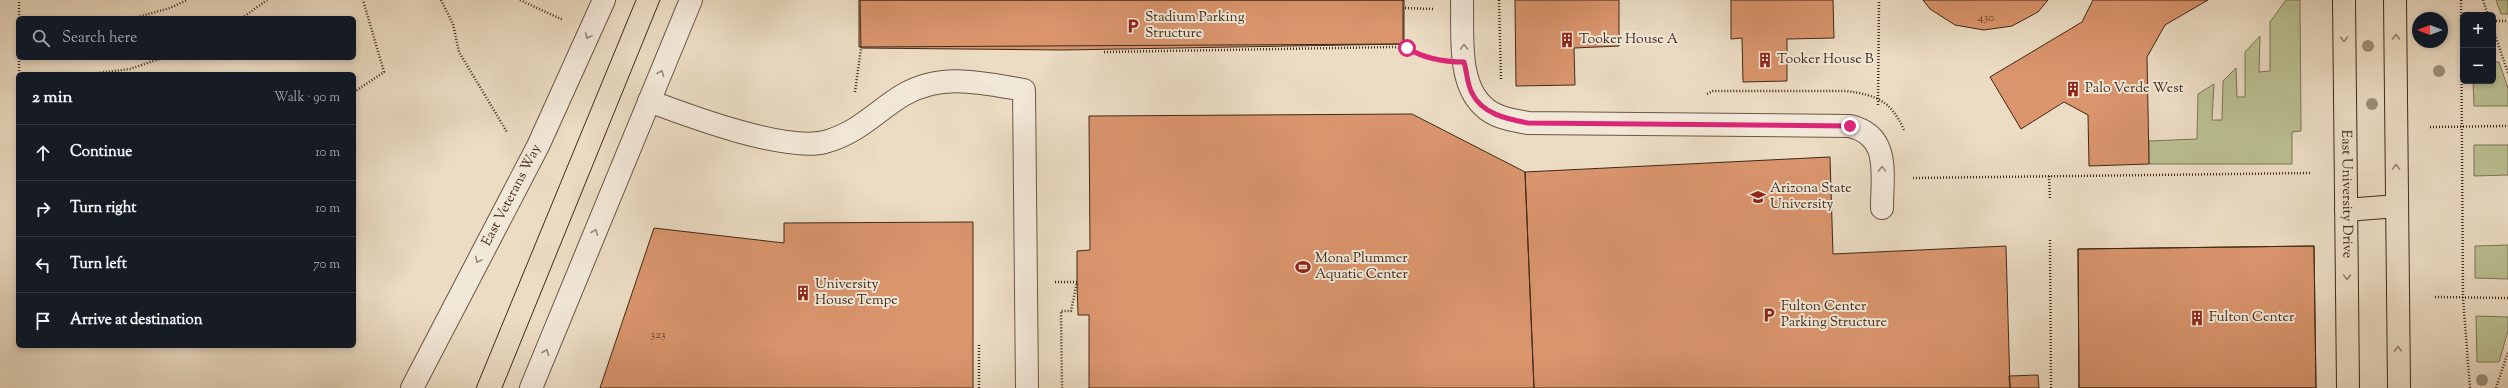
<!DOCTYPE html>
<html lang="en">
<head>
<meta charset="utf-8">
<style>
  :root { --surface:#171b24; --page:#20242c; --text:#f1f3f6; --muted:#9ea1a6; --line:#363941 }
  body { margin:0; font-family:"Sorts Mill Goudy",serif; background:var(--page); color:var(--text) }
  .controls { position:absolute; right:12px; top:12px; display:grid; overflow:hidden; border-radius:6px; box-shadow:0 2px 6px #0003 }
  .controls button { width:36px; height:36px; display:grid; place-items:center; padding:0; border:0; border-bottom:1px solid var(--line); background:var(--surface); color:var(--text); font:20px sans-serif }
  .compass { position:absolute; left:2412px; top:12px; width:36px; height:36px; border-radius:50%; background:var(--surface); box-shadow:0 2px 6px #0003; rotate:270deg }
  .stop { position:absolute; width:12px; height:12px; margin:-9px; border:3px solid #db2777; border-radius:50%; background:#fff }
  .stop.end { background:#db2777; border-color:#fff; box-shadow:0 1px 4px #0008 }
  .list { margin:0; padding:0; list-style:none }
  h2 { display:flex; justify-content:space-between; align-items:center; height:52px; margin:0; padding:0 16px; font-size:17px }
  h2 small { font-size:13px; font-weight:400; color:var(--muted) }
  .list li { display:grid; grid-template-columns:26px 1fr auto; gap:12px; align-items:center; box-sizing:border-box; height:56px; padding:0 16px; border-top:1px solid var(--line) }
  .list b { display:block; font-size:15px; white-space:nowrap }
  .list em { font-size:13px; font-style:normal; color:var(--muted) }
  .icon { flex:none; width:22px; height:22px; fill:none; stroke:currentColor; stroke-width:2; stroke-linecap:round; stroke-linejoin:round }
  .map { position:relative; flex:none; width:2508px; height:388px; overflow:hidden }
  .search { position:absolute; background:var(--surface); box-shadow:0 2px 6px #0003; left:16px; top:16px; width:340px; height:44px; display:flex; align-items:center; gap:10px; box-sizing:border-box; padding:0 14px; border-radius:6px; color:var(--muted); font-size:15px }
  .panel { position:absolute; background:var(--surface); box-shadow:0 2px 6px #0003; left:16px; top:72px; width:340px; height:276px; border-radius:6px }
  .map>svg:first-child { display:block }
  .green { fill:#babf92; stroke:#7d7456 }
  .building { fill:#da956d; stroke:#402919 }
  .lines { fill:none; stroke-linecap:round; stroke-linejoin:round }
  .minor-casing { stroke:#6b5644; stroke-width:24 }
  .major-casing { stroke:#402919; stroke-width:24 }
  .path { stroke:#402919; stroke-width:2.5; stroke-dasharray:1 2; stroke-linecap:butt }
  .minor { stroke:#f2e8d8; stroke-width:22 }
  .major { stroke:#ebdcc3; stroke-width:22 }
  .tram { stroke:#402919; stroke-width:1 }
  .tree { fill:#9d8e76 }
  .oneway { stroke:#998878 }
  .oneway2 { stroke:#96826e }
  .route { stroke:#db2777; stroke-width:5 }
  .labels { text-anchor:middle; dominant-baseline:central; stroke-width:4; stroke-linejoin:round; paint-order:stroke }
  .number-label { font-size:12px; fill:#66442e }
  .poi-label { font-size:14px; fill:#402919; stroke:#f2e8d8; text-anchor:start }
  .street-label { font-size:14px; fill:#402919; stroke:#f2e8d8 }
</style>
</head>
<body>
<div class="map">
<svg width="2508" height="388" viewBox="0 0 2508 388">
  <rect width="100%" height="100%" fill="#ebdcc3"/>
  <filter id="stains"><feTurbulence type="fractalNoise" baseFrequency=".005" numOctaves="4"/><feColorMatrix values="0 0 0 0 .2 0 0 0 0 .09 0 0 0 0 .02 0 0 0 .5 -.17"/></filter>
  <radialGradient id="worn" r=".72"><stop offset=".6" stop-color="#630" stop-opacity="0"/><stop offset="1" stop-color="#630" stop-opacity=".3"/></radialGradient>
  <path class="green" d="M2286,0h14l1,131 -9,1v32h-143v-23l48,-2 1,-45 16,-10 -2,36h10l1,-39 13,-13 1,29h8v-45l15,-16 -1,36 11,-1v-49z
    M2496,0h12v14h-7z
    M2493,62h6l9,26v18h-34l-1,-25h20z
    M2474,145h34v30l-34,1z
    M2508,245v34l-33,-1v-32z
    M2476,316l32,1v14l-9,31h-22z"/>
  <path class="building" d="M859,0h544v44l-544,3z
    M860,0h544v44l-340,6 -203,-2z
    M1515,0h104v46l-45,2 1,37 -59,1z
    M1731,0h102l1,38 -47,1v42l-44,1 -1,-44 -11,1z
    M1923,0h125l-10,12 -26,14 -28,4 -29,-5 -25,-16z
    M2093,0h115l-43,25 -18,32 2,107 -60,2 -1,-51 -24,-13 -43,27 -31,-52 92,-55z
    M1412,114l113,58 9,216h-445v-73h-11l-1,-33v-31l13,-1 -1,-134z
    M1830,157l3,97 173,-8 4,142h-476l-9,-216z
    M973,222v166h-373l54,-160 130,15v-20z
    M2314,246l2,142h-237l-1,-139z
    M2314,246l2,142h-237l-1,-139z
    M2038,375l1,13h-29l-1,-12z"/>
  <g class="lines">
    <g class="minor-casing">
      <g id="minor">
        <path d="M1462,0c1,32 -5,82 21,106 12,12 29,14 45,17l322,3c41,10 32,48 32,82"/>
        <path d="M649,101c40,15 136,51 176,41 35,-10 50,-30 78,-47 38,-23 80,-12 121,-5l3,298"/>
        <path id="s1" d="M412,388l126,-242 66,-146"/>
        <path d="M531,388l160,-388"/>
      </g>
    </g>
    <g class="major-casing">
      <g id="major">
        <path id="s2" d="M2344,0l4,388"/>
        <path d="M2395,0l4,388"/>
        <path d="M2346,210l51,-4"/>
      </g>
    </g>
    <path class="path" d="M441,0l12,24 6,28 48,80
      M520,0l43,20
      M1499,0l2,79
      M2461,0l2,298 7,90
      M2483,0l5,15
      M1405,8l28,1
      M19,18v-18
      M134,18l36,-10 17,-8
      M242,18l25,-18
      M2493,21h15
      M2493,29l15,44
      M1104,52l290,-5c14,1 26,8 40,12
      M19,58v16
      M91,74l39,-5 32,-11
      M354,92l30,-20 -21,-72
      M855,92l6,-44
      M1707,94l6,-3h133c31,4 45,10 58,39
      M1878,105l1,-105
      M2430,127l78,-1
      M2049,176l1,23
      M1913,178l399,-5
      M2050,240l1,148
      M1055,282h22l-6,29h-10l1,77
      M2435,297l73,1
      M979,388v-45
      M2496,388l12,-36"/>
    <use href="#minor" class="minor"/>
    <use href="#major" class="major"/>
    <path class="tram" d="M476,388l160,-388
      M502,388l158,-388"/>
  </g>
  <g class="tree">
    <circle cx="2368" cy="46" r="6"/>
    <circle cx="2439" cy="71" r="6"/>
    <circle cx="2372" cy="104" r="6"/>
    <circle cx="2482" cy="380" r="6"/>
  </g>
  <defs><path id="oneway-chevron" d="M-2-3.5L2.5 0L-2 3.5" fill="none" stroke-width="1.6" stroke-linecap="round" stroke-linejoin="round"/></defs>
  <g class="oneway">
    <use href="#oneway-chevron" transform="translate(588 36) rotate(114)"/>
    <use href="#oneway-chevron" transform="translate(1464 47) rotate(-92)"/>
    <use href="#oneway-chevron" transform="translate(661 73) rotate(-68)"/>
    <use href="#oneway-chevron" transform="translate(1882 169) rotate(-91)"/>
    <use href="#oneway-chevron" transform="translate(595 232) rotate(-68)"/>
    <use href="#oneway-chevron" transform="translate(478 260) rotate(118)"/>
    <use href="#oneway-chevron" transform="translate(546 352) rotate(-68)"/>
  </g>
  <g class="oneway2">
    <use href="#oneway-chevron" transform="translate(2396 37) rotate(-90)"/>
    <use href="#oneway-chevron" transform="translate(2344 39) rotate(89)"/>
    <use href="#oneway-chevron" transform="translate(2396 167) rotate(-90)"/>
    <use href="#oneway-chevron" transform="translate(2347 277) rotate(89)"/>
    <use href="#oneway-chevron" transform="translate(2398 349) rotate(-91)"/>
  </g>
  <g class="lines">
    <path class="route" d="M1407,48c18,11 37,14 57,14 3,10 3,22 8,31 10,21 35,26 56,30l322,3"/>
  </g>
  <defs>
    <g id="parking-bare" transform="scale(1.2)"><path d="M-3.5-5.5H1a3.5 3.5 0 0 1 0 7H-1V5.5H-3.5ZM-1-3.4V-.6H.8a1.4 1.4 0 0 0 0-2.8Z" fill="#8f2418" stroke="#f2e8d8" stroke-width="2.5" paint-order="stroke"/></g>
    <g id="building-bare" transform="scale(1.2)"><path d="M-4-6H4V6H1V3H-1V6H-4ZM-2.5-4.3h1.7v1.8h-1.7ZM.8-4.3h1.7v1.8H.8ZM-2.5-1h1.7V.8h-1.7ZM.8-1h1.7V.8H.8Z" fill="#8f2418" stroke="#f2e8d8" stroke-width="2.5" paint-order="stroke"/></g>
    <g id="university-bare" transform="scale(1.2)"><path d="M0-5L7-2L0 1L-7-2ZM-4 1L0 2.5L4 1V4Q0 6-4 4Z" fill="#8f2418" stroke="#f2e8d8" stroke-width="2.5" paint-order="stroke"/></g>
    <g id="stadium-bare" transform="scale(1.2)"><path d="M0-5a6.5 5 0 1 0 0 10a6.5 5 0 1 0 0-10ZM-3.5-1.8h7v3.6h-7Z" fill="#8f2418" stroke="#f2e8d8" stroke-width="2.5" paint-order="stroke"/></g>
  </defs>
  <g fill-rule="evenodd">
    <use href="#parking-bare" x="1133" y="26"/>
    <use href="#building-bare" x="1567" y="40"/>
    <use href="#building-bare" x="1765" y="60"/>
    <use href="#building-bare" x="2073" y="89"/>
    <use href="#university-bare" x="1758" y="197"/>
    <use href="#stadium-bare" x="1303" y="267"/>
    <use href="#building-bare" x="803" y="293"/>
    <use href="#parking-bare" x="1769" y="315"/>
    <use href="#building-bare" x="2197" y="318"/>
  </g>
  <g class="labels">
    <g class="number-label">
      <text x="1986" y="18">430</text>
      <text x="658" y="335">323</text>
    </g>
    <g class="poi-label">
      <text x="1145" y="18">Stadium Parking<tspan x="1145" dy="16">Structure</tspan></text>
      <text x="1579" y="40">Tooker House A</text>
      <text x="1777" y="60">Tooker House B</text>
      <text x="2085" y="89">Palo Verde West</text>
      <text x="1770" y="189">Arizona State<tspan x="1770" dy="16">University</tspan></text>
      <text x="1315" y="259">Mona Plummer<tspan x="1315" dy="16">Aquatic Center</tspan></text>
      <text x="815" y="285">University<tspan x="815" dy="16">House Tempe</tspan></text>
      <text x="1781" y="307">Fulton Center<tspan x="1781" dy="16">Parking Structure</tspan></text>
      <text x="2209" y="318">Fulton Center</text>
    </g>
    <g class="street-label">
      <text stroke="none"><textPath href="#s2" startOffset="194">East University Drive</textPath></text>
      <text stroke="none"><textPath href="#s1" startOffset="217">East Veterans Way</textPath></text>
    </g>
  </g>
  <rect width="100%" height="100%" filter="url(#stains)"/>
  <rect width="100%" height="100%" fill="url(#worn)"/>
</svg>
<div class="controls">
<button>+</button>
<button>−</button>
</div>
<svg class="compass" viewBox="-18 -18 36 36"><path d="M0-13l5 13h-10z" fill="#e53935"/><path d="M0 13l5-13h-10z" fill="#9ea1a6"/></svg>
<div class="stop" style="left:1407px;top:48px"></div>
<div class="stop end" style="left:1850px;top:126px"></div>
<div class="search"><svg class="icon" aria-label="search" viewBox="0 0 24 24"><circle cx="10" cy="10" r="6"/><path d="M15 15l6 6"/></svg>Search here</div>
<section class="panel">
<h2>2 min<small>Walk · 90 m</small></h2>
<ul class="list">
<li><svg class="icon" aria-label="ahead" viewBox="0 0 24 24"><path d="M12 20V5M6 11l6-6 6 6"/></svg><div><b>Continue</b></div><em>10 m</em></li>
<li><svg class="icon" aria-label="right" viewBox="0 0 24 24"><path d="M7 20v-9h11M14 6l5 5-5 5"/></svg><div><b>Turn right</b></div><em>10 m</em></li>
<li><svg class="icon" aria-label="left" viewBox="0 0 24 24"><path d="M17 20v-9H6M10 6l-5 5 5 5"/></svg><div><b>Turn left</b></div><em>70 m</em></li>
<li><svg class="icon" aria-label="arrive" viewBox="0 0 24 24"><path d="M6 21V4h12l-3 4 3 4H6"/></svg><div><b>Arrive at destination</b></div></li>
</ul>
</section>
</div>
</body>
</html>
